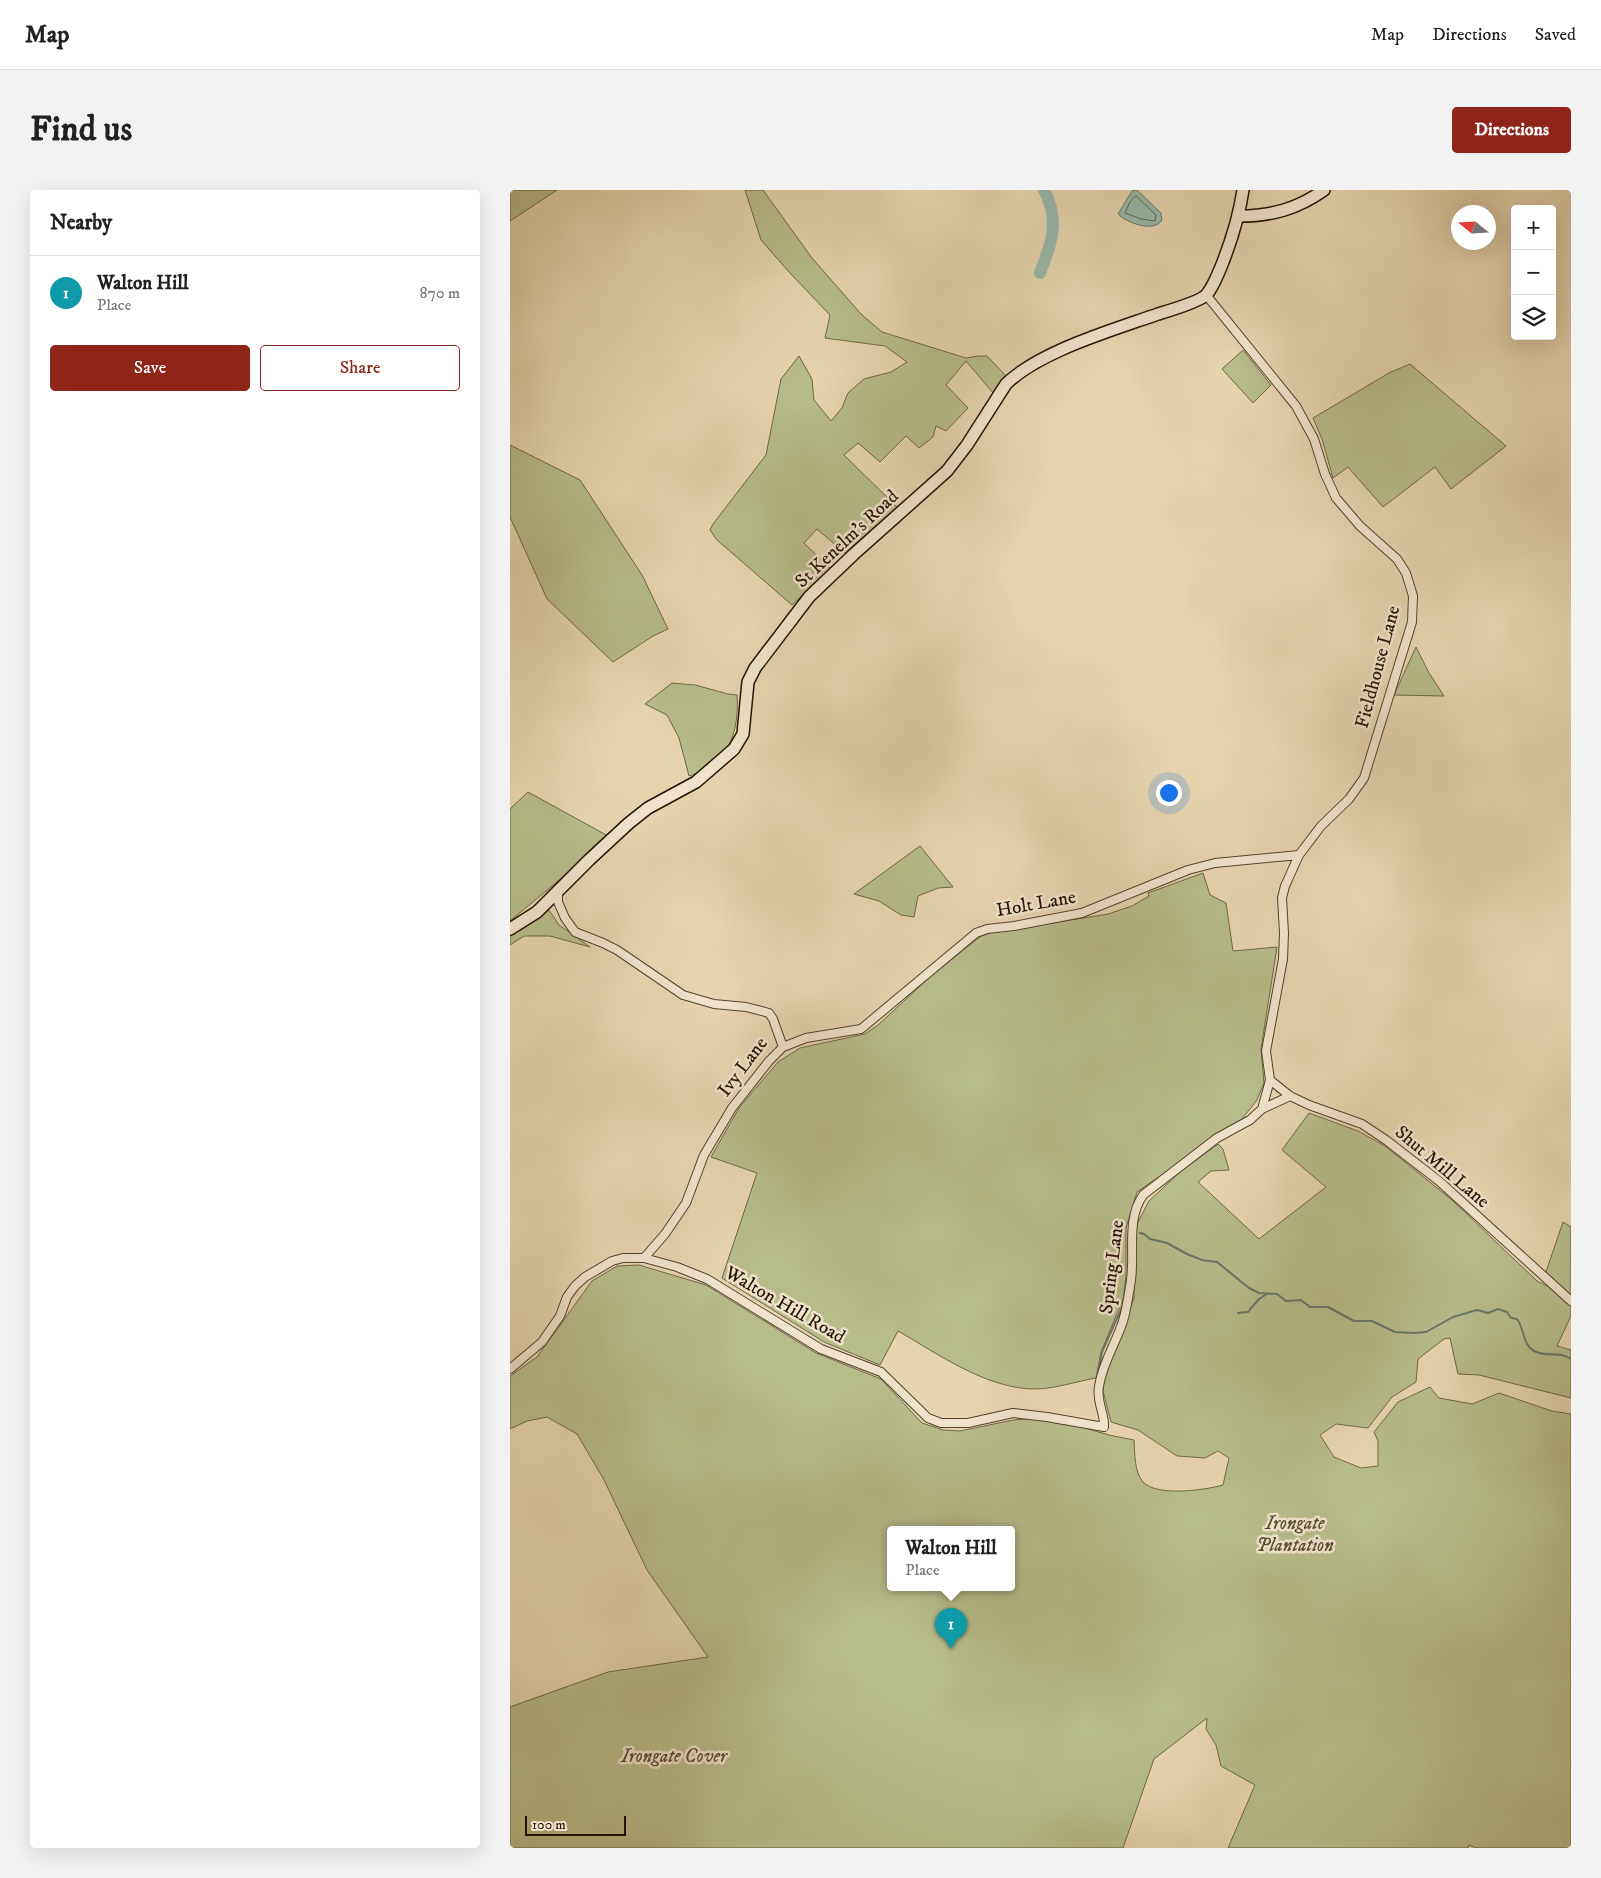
<!DOCTYPE html>
<html lang="en">
<head>
<meta charset="utf-8">
<style>
  :root { --surface:#fff; --page:#f2f2f2; --text:#202124; --muted:#757577; --line:#e0e0e0; --accent:#8f2418 }
  body { margin:0; font-family:"IM FELL DW Pica",serif; background:var(--page); color:var(--text) }
  .controls { position:absolute; right:15px; top:15px; display:grid; overflow:hidden; border-radius:5px; box-shadow:0 5px 20px #0002 }
  .controls button { width:45px; height:45px; display:grid; place-items:center; padding:0; border:0; border-bottom:1px solid var(--line); background:var(--surface); color:var(--text); font:25px sans-serif }
  .compass { position:absolute; left:941px; top:15px; width:45px; height:45px; border-radius:50%; background:var(--surface); box-shadow:0 5px 20px #0002; rotate:288deg }
  .scale { position:absolute; left:15px; bottom:12px; width:101px; box-sizing:border-box; padding-left:5px; border:2px solid #241300; border-top:0; font-size:14px; line-height:18px; white-space:nowrap; color:#241300; -webkit-text-stroke:4px #efe3cb; paint-order:stroke }
  .you { position:absolute; left:658px; top:602px; width:18px; height:18px; margin:-12px; border:4px solid #fff; border-radius:50%; background:#1a73e8; box-shadow:0 0 0 8px #1a73e833 }
  .badge { display:grid; place-items:center; width:32px; height:32px; border-radius:50%; background:var(--accent); color:#fff; font-size:16px; font-weight:700 }
  .pin { position:absolute; translate:-50% -41px; filter:drop-shadow(0 1px 2px #0008) }
  .pin::after { content:''; position:absolute; top:26px; width:18px; height:15px; background:inherit; clip-path:polygon(0 0,100% 0,50% 100%) }
  .popup { position:absolute; left:377px; top:1336px; width:128px; height:65px; box-sizing:border-box; display:grid; place-content:center; border-radius:5px; background:var(--surface); filter:drop-shadow(0 1px 4px #0005); font-size:16px; white-space:nowrap; color:var(--muted) }
  .popup b { font-size:19px; color:var(--text) }
  .popup::after { content:''; position:absolute; left:50%; top:100%; margin-left:-10px; border:10px solid transparent; border-top-color:var(--surface) }
  .list { margin:0; padding:0; list-style:none }
  h2 { display:flex; justify-content:space-between; align-items:center; height:65px; margin:0; padding:0 20px; font-size:21px }
  h2 small { font-size:16px; font-weight:400; color:var(--muted) }
  .list li { display:grid; grid-template-columns:32px 1fr auto; gap:15px; align-items:center; box-sizing:border-box; height:75px; padding:0 20px; border-top:1px solid var(--line) }
  .list b { display:block; font-size:19px; white-space:nowrap }
  .list p { margin:0; font-size:16px; white-space:nowrap; color:var(--muted) }
  .list em { font-size:16px; font-style:normal; color:var(--muted) }
  .actions { display:flex; gap:10px; padding:15px 20px }
  .actions a { flex:1; padding:11px 0; border:1px solid var(--accent); border-radius:5px; text-align:center; font-size:18px; color:var(--accent) }
  .actions .main { background:var(--accent); color:#fff }
  .icon { flex:none; width:28px; height:28px; fill:none; stroke:currentColor; stroke-width:2; stroke-linecap:round; stroke-linejoin:round }
  .map { position:relative; flex:none; width:1061px; height:1658px; overflow:hidden; border-radius:5px }
  header { display:flex; align-items:center; gap:30px; box-sizing:border-box; height:70px; padding:0 25px; background:var(--surface); border-bottom:1px solid var(--line) }
  header strong { font-size:24px }
  nav { display:flex; gap:28px; margin-inline-start:auto; font-size:18px }
  .intro { display:flex; align-items:center; justify-content:space-between; box-sizing:border-box; height:120px; padding:0 30px }
  h1 { margin:0; font-size:35px }
  .button { padding:12px 22px; border-radius:5px; background:var(--accent); color:#fff; font-size:18px; font-weight:700 }
  main { display:flex; gap:30px; padding:0 30px }
  aside { flex:1; background:var(--surface); border-radius:5px; box-shadow:0 5px 20px #0002 }
  .map>svg:first-child { display:block }
  .green { fill:#b6bc8a; stroke:#6d6845; fill-rule:evenodd }
  .water { fill:#96b8aa; stroke:#687666 }
  .lines { fill:none; stroke-linecap:round; stroke-linejoin:round }
  .shore { stroke:#5d6655; stroke-width:1 }
  .stream { stroke:#687666; stroke-width:2 }
  .river { stroke:#96b8aa; stroke-width:12 }
  .street-casing { stroke:#54432c; stroke-width:10 }
  .secondary-casing { stroke:#241300; stroke-width:14 }
  .street { stroke:#efe3cb; stroke-width:8 }
  .secondary { stroke:#efe3cb; stroke-width:11 }
  .labels { text-anchor:middle; dominant-baseline:central; stroke-width:5; stroke-linejoin:round; paint-order:stroke }
  .street-label { font-size:19px; fill:#241300; stroke:#efe3cb }
  .park-label { font-size:19px; font-style:italic; fill:#574e30; stroke:#efe3cb }
</style>
</head>
<body>
<header>
<strong>Map</strong>
<nav><a>Map</a><a>Directions</a><a>Saved</a></nav>
</header>
<div class="intro"><h1>Find us</h1><a class="button">Directions</a></div>
<main>
<aside>
<h2>Nearby<small></small></h2>
<ul class="list">
<li><span class="badge" style="background:#0f9aa8">1</span><div><b>Walton Hill</b><p>Place</p></div><em>870 m</em></li>
</ul>
<div class="actions"><a class="main">Save</a><a>Share</a></div>
</aside>
<div class="map">
<svg width="1061" height="1658" viewBox="0 0 1061 1658">
  <rect width="100%" height="100%" fill="#e6d4af"/>
  <filter id="stains"><feTurbulence type="fractalNoise" baseFrequency=".004" numOctaves="4"/><feColorMatrix values="0 0 0 0 .2 0 0 0 0 .09 0 0 0 0 .02 0 0 0 .5 -.17"/></filter>
  <radialGradient id="worn" r=".72"><stop offset=".6" stop-color="#630" stop-opacity="0"/><stop offset="1" stop-color="#630" stop-opacity=".3"/></radialGradient>
  <path class="green" d="M0,0h47l-47,31z
    M235,0h18l49,68 49,56 21,18 84,26 12,-2h9l20,21 -13,17 -28,-33 -20,24 22,23 -22,23 -10,-5 -3,11 -14,11 -13,-12 -26,26 -22,-19 -14,12 54,53 -53,45 -28,-24 -13,14 27,26 -39,36 -75,-65 -7,-10 3,-6 53,-69 15,-76 18,-23 13,23 2,21 17,21 11,-13 6,-15 16,-14 27,-7 16,-10 -22,-16 -60,-8 5,-23 -41,-43 -28,-32z
    M733,160l28,35 -18,18 -31,-34z
    M900,174l96,82 -55,43 -16,-22 -52,40 -35,-40 -15,11 -11,-39 -9,-21 76,-45z
    M0,255l70,35 62,95 26,54 -15,7 -40,26 -66,-63 -37,-82z
    M906,457l13,26 15,23 -50,-1z
    M162,493l23,2 33,9 9,1c1,14 0,29 -5,43 -6,16 -27,34 -43,38l-10,-38 -12,-23 -22,-11z
    M18,602l80,44 -32,30 -66,55v-112z
    M410,656l33,41 -15,1 -20,8 -4,21 -13,-2 -22,-14 -25,-7z
    M693,683l7,22 16,8 7,48 44,-4 -16,102 3,34 -7,17 -15,19 -105,73 -11,36v64l-25,60 -5,26c-18,3 -42,11 -61,11 -48,0 -97,-35 -137,-58l-18,34 -56,-23 -102,-64 35,-105 -46,-16 28,-49 39,-46 22,-14 65,-14 13,-9 53,-49 50,-40 9,-3 118,-19 24,-8 17,-10 -1,-3z
    M39,720l10,15 31,22 -40,-11h-26l-14,9v-9z
    M799,923l49,18 27,15 67,54 85,81 10,5 24,20v10l-14,30 14,4v48l-92,-23 -21,-1 -8,-36 -6,1 -26,20 -2,23 -24,15 -24,31 -32,-4 -16,11 14,22 27,11 17,-2v-25l-4,-9 24,-30 32,-15 9,11 33,6 27,-11 53,18 19,3v434h-95l-7,-3 -1,3h-240l27,-63 -34,-19 -5,-21 -10,-16 1,-11 -53,41 -31,89h-613v-141l98,-35 100,-15 -61,-87 -44,-92 -26,-44 -30,-17 -20,4 -17,8v-53l27,-19 55,-76 25,-15 22,-1 67,20 110,68 65,26 41,44 21,7 17,1 53,-11 34,-3 62,18 25,5c1,14 0,31 9,42 14,15 62,8 80,3l6,-27 -11,-7 -13,7 -28,-2 -39,-26 -27,-8 -8,-31 1,-11 30,-82 2,-72 13,-25 32,-30 37,-27 5,5 6,21 -18,1 -13,11 61,57 67,-52 -44,-37zM381,1340h120v58h-120z
    M1053,1032l8,5v68l-25,-23z"/>
  <path class="water" d="M627,0l24,23 1,7c-8,13 -35,3 -44,-6l14,-23z"/>
  <g class="lines">
    <path class="shore" d="M626,6l20,19 -1,6 -14,-2 -16,-6 5,-11z"/>
    <path class="stream" d="M630,1043l4,1 6,5 17,4 20,11 15,6 15,2 32,26 10,5 18,1 9,7 15,-1 9,7h18l26,14h18l23,11 19,1 12,-1 27,-15 24,-7 11,3 10,-4 9,3 4,6 6,1c7,9 5,20 13,29 11,11 30,2 41,11
      M728,1123l10,-1 11,-13 8,-5
      M587,1188l5,-26 21,-47 3,-26"/>
    <path class="river" d="M530,83c12,-30 20,-53 4,-83"/>
    <g class="street-casing">
      <path id="street" d="M697,106l89,110 18,33 11,35 11,24 24,28 37,33 9,14 7,23 -1,26 -48,156 -15,21 -28,27 -22,29 -14,31 -3,12 2,35 -1,26 -17,92 4,29 20,16 19,9 53,19 24,16 53,41 132,120
        M48,702v10l7,16 10,14 28,11 14,7 66,45 31,9 32,3 23,6 4,6 10,28
        M752,919l28,-13
        M134,1068l21,-24 21,-31 18,-48 28,-47 37,-47 14,-14 23,-9 55,-9 115,-96 11,-4 27,-3 68,-13 106,-43 27,-7 84,-8
        M0,1179l32,-27 18,-26 7,-19 8,-11 10,-9 27,-16 11,-3h21l33,9 30,12 114,70 60,23 47,46 13,5h27l45,-10 34,4 57,10c1,-14 -8,-25 -5,-41 4,-24 17,-43 24,-65 4,-13 6,-28 8,-41 4,-29 -5,-60 12,-85l74,-57 33,-18 12,-11 8,-29"/>
    </g>
    <g class="secondary-casing">
      <path id="secondary" d="M729,26c33,0 58,-7 85,-26
        M0,739l27,-17 52,-52 40,-37 19,-15 48,-26 38,-33 9,-15 5,-52 7,-14 54,-71 45,-43 93,-83 20,-26 39,-61c34,-33 107,-54 152,-70 10,-3 44,-13 49,-20 6,-7 10,-18 14,-27 10,-25 18,-50 22,-77"/>
    </g>
    <use href="#street" class="street"/>
    <use href="#secondary" class="secondary"/>
  </g>
  <g class="labels">
    <g class="street-label">
      <text transform="translate(337 349) rotate(-43)">St Kenelm's Road</text>
      <text transform="translate(868 477) rotate(-75)">Fieldhouse Lane</text>
      <text transform="translate(526 714) rotate(-10)">Holt Lane</text>
      <text transform="translate(233 877) rotate(-53)">Ivy Lane</text>
      <text transform="translate(932 977) rotate(40)">Shut Mill Lane</text>
      <text transform="translate(602 1077) rotate(-83)">Spring Lane</text>
      <text transform="translate(275 1115) rotate(30)">Walton Hill Road</text>
    </g>
    <g class="park-label">
      <text x="785" y="1333">Irongate<tspan x="785" dy="22">Plantation</tspan></text>
      <text x="164" y="1566">Irongate Cover</text>
    </g>
  </g>
  <rect width="100%" height="100%" filter="url(#stains)"/>
  <rect width="100%" height="100%" fill="url(#worn)"/>
</svg>
<div class="controls">
<button>+</button>
<button>−</button>
<button><svg class="icon" aria-label="layers" viewBox="0 0 24 24"><path d="M12 4l9 5-9 5-9-5zM3 14l9 5 9-5"/></svg></button>
</div>
<svg class="compass" viewBox="-18 -18 36 36"><path d="M0-13l5 13h-10z" fill="#e53935"/><path d="M0 13l5-13h-10z" fill="#757577"/></svg>
<div class="scale">100 m</div>
<div class="you"></div>
<div class="pin badge" style="left:441px;top:1459px;background:#0f9aa8">1</div>
<div class="popup"><b>Walton Hill</b>Place</div>
</div>
</main>
</body>
</html>
